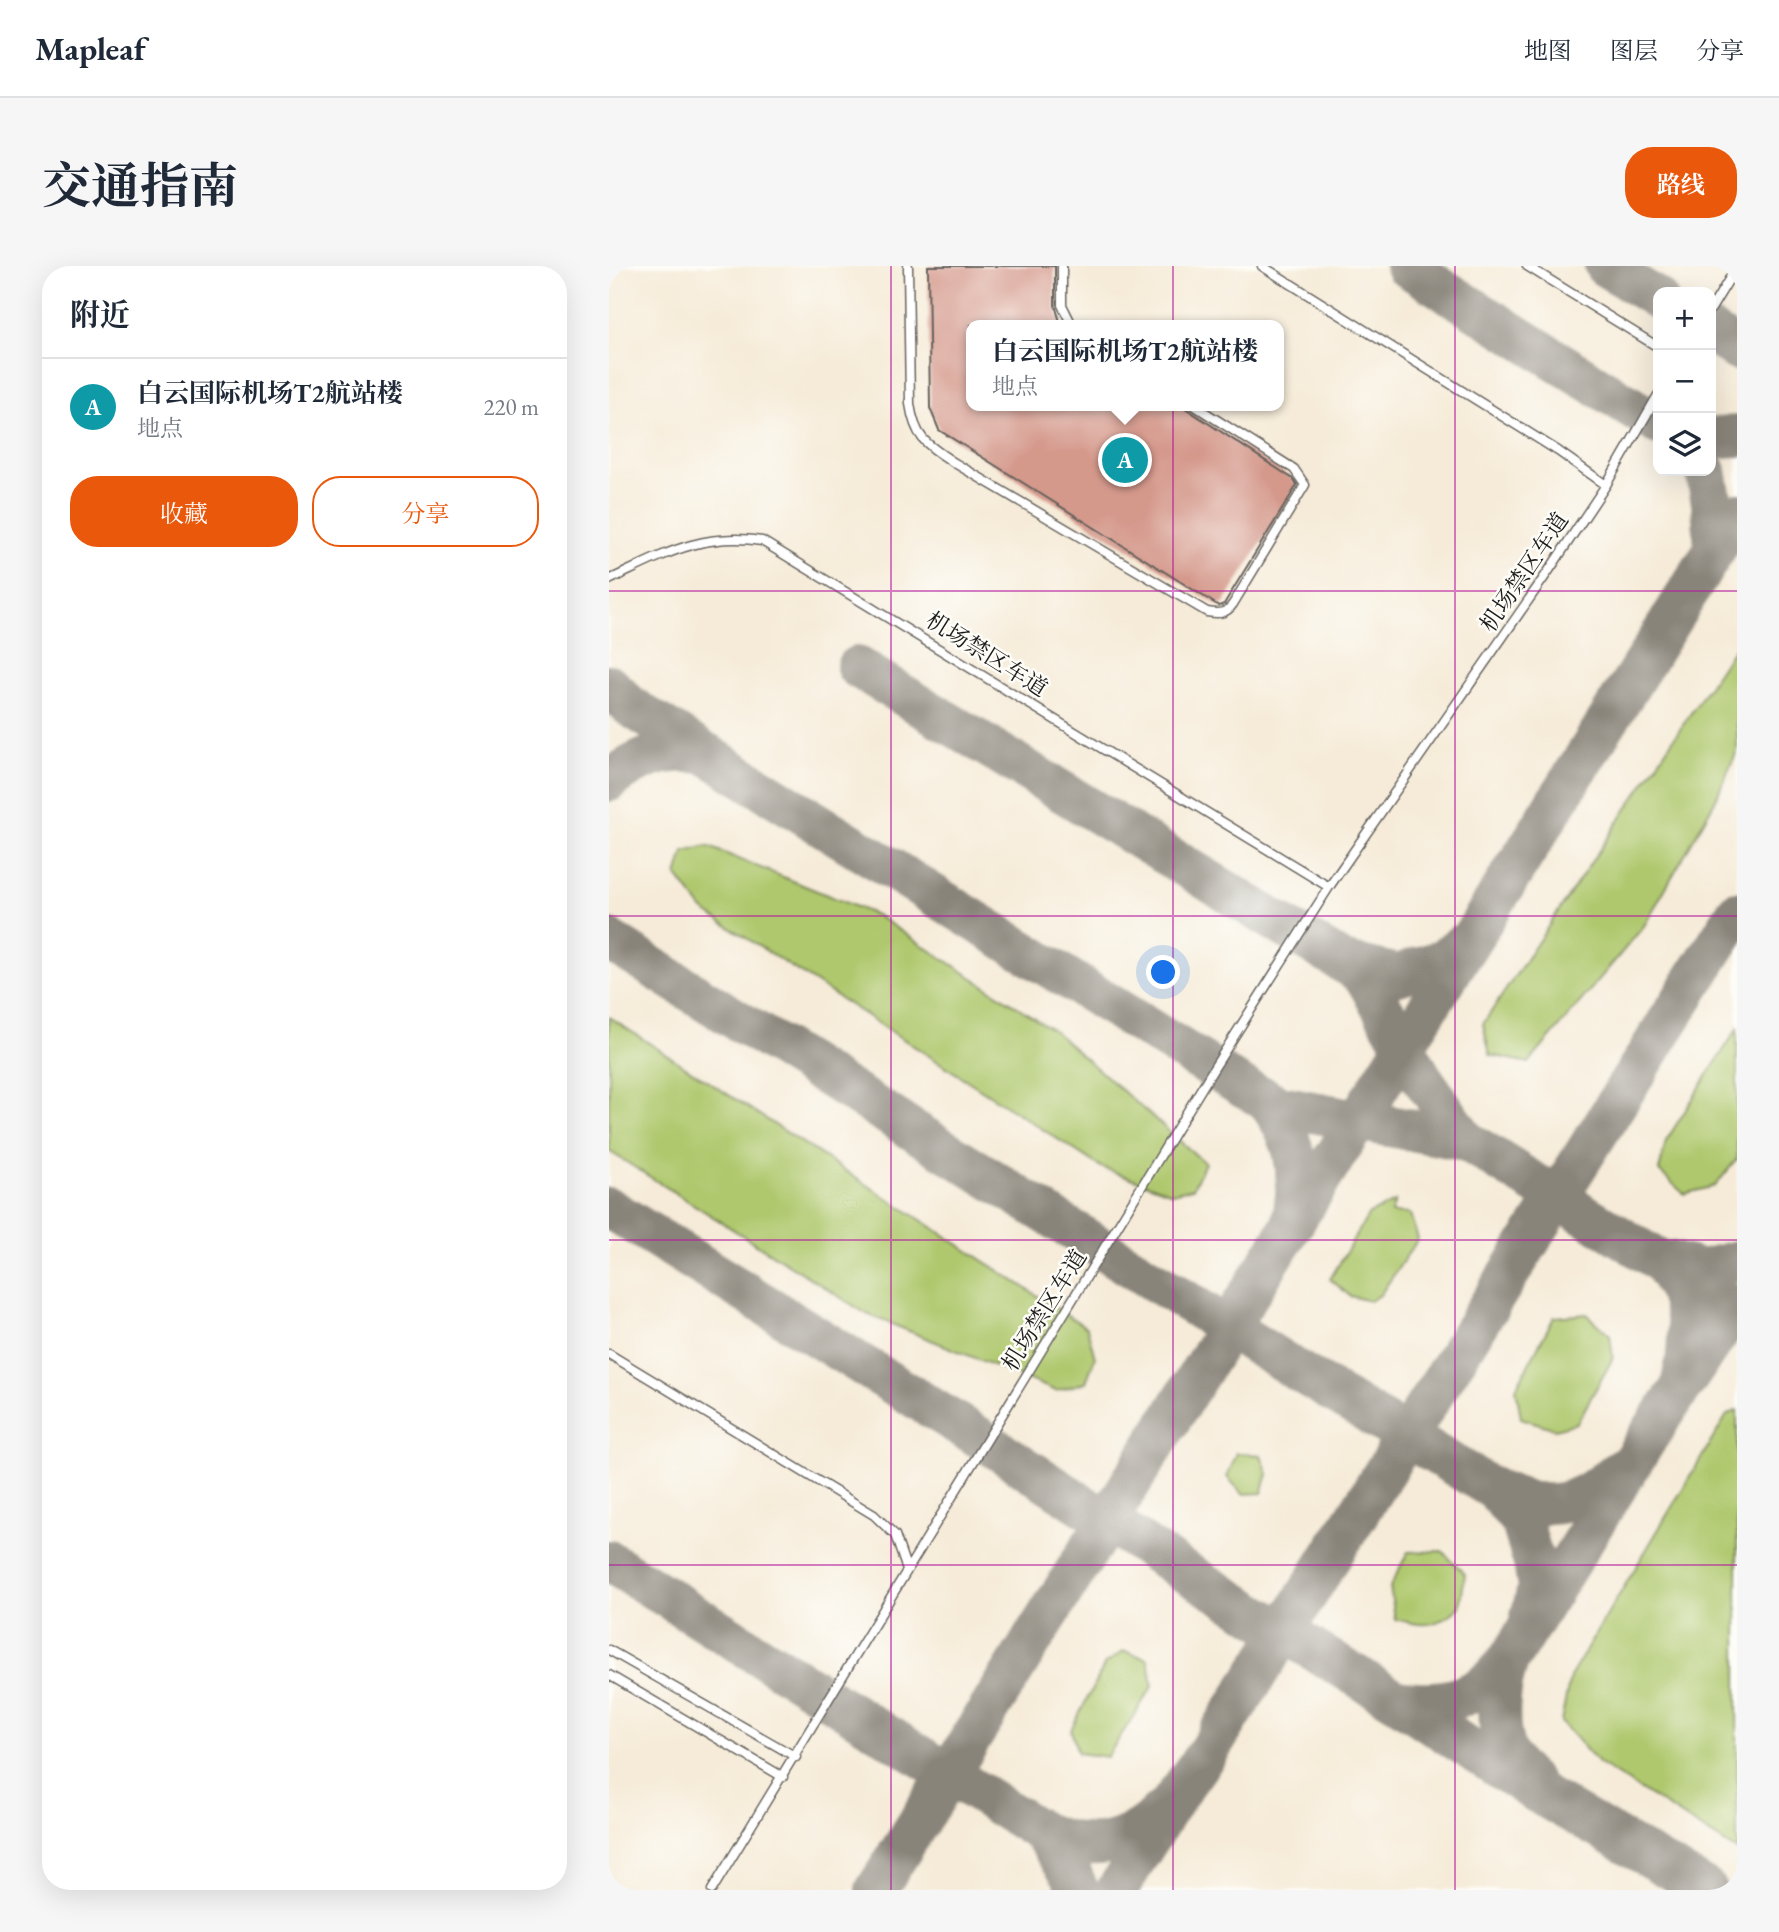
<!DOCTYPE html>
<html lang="zh">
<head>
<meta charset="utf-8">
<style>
  :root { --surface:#fff; --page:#f6f6f7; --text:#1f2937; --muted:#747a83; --line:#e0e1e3; --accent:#ea580c }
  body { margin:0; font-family:"EB Garamond","Noto Serif SC",serif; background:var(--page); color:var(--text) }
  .controls { position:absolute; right:21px; top:21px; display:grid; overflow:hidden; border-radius:14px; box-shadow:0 7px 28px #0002 }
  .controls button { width:63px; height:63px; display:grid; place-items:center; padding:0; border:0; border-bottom:2px solid var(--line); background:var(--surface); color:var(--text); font:35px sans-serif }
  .you { position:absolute; left:555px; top:707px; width:24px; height:24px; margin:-18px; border:5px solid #fff; border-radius:50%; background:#1a73e8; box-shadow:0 0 0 10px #1a73e833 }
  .badge { display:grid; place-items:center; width:46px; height:46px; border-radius:50%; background:var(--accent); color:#fff; font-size:23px; font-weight:700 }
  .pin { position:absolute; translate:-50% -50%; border:4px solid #fff; box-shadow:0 2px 7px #0006 }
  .popup { position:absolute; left:357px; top:54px; width:318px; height:91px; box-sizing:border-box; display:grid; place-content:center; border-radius:14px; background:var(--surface); filter:drop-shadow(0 2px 5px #0005); font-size:23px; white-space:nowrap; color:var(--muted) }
  .popup b { font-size:26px; color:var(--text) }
  .popup::after { content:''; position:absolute; left:50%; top:100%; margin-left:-14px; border:14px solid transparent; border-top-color:var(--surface) }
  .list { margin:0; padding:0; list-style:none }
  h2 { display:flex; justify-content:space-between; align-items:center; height:91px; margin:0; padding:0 28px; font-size:30px }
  h2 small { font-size:23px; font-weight:400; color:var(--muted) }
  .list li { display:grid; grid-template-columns:46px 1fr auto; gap:21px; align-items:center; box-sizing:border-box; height:98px; padding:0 28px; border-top:2px solid var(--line) }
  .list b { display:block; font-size:26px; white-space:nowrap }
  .list p { margin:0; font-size:23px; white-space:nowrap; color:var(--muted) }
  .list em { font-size:23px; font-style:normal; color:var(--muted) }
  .actions { display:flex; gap:14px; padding:21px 28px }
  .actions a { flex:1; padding:16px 0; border:2px solid var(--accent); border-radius:28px; text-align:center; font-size:24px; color:var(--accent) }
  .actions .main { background:var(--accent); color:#fff }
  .icon { flex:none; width:38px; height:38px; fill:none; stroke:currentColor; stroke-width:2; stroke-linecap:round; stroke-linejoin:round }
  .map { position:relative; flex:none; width:1128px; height:1624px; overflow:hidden; border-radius:28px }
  header { display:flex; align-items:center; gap:42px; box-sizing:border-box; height:98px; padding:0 35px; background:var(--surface); border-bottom:2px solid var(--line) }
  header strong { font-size:33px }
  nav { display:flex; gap:38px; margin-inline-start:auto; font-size:24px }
  .intro { display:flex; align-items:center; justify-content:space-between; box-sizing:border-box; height:168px; padding:0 42px }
  h1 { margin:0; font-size:49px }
  .button { padding:18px 32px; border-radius:28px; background:var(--accent); color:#fff; font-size:24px; font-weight:700 }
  main { display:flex; gap:42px; padding:0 42px }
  aside { flex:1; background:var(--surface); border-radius:28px; box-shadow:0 7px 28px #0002 }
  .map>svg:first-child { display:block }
  .green { fill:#afc86d; stroke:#667244; stroke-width:2 }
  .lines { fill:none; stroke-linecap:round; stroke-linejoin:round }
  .taxiway { stroke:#89847a; stroke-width:42 }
  .building { fill:#d5998c }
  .service-casing { stroke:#68645e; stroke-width:11 }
  .service { stroke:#fff; stroke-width:8 }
  .grid { fill:none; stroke:#b5179e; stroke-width:2; stroke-opacity:0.55 }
  .labels { text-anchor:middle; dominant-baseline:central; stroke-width:5; stroke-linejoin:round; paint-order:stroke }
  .street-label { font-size:23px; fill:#1c1c1c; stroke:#fdfcf7 }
</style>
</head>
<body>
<header>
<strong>Mapleaf</strong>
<nav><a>地图</a><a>图层</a><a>分享</a></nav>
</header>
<div class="intro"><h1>交通指南</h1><a class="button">路线</a></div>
<main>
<aside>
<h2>附近<small></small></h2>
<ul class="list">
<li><span class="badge" style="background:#0f9aa8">A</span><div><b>白云国际机场T2航站楼</b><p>地点</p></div><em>220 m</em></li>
</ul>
<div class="actions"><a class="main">收藏</a><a>分享</a></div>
</aside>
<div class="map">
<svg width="1128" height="1624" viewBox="0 0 1128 1624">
  <rect width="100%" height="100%" fill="#fdfcf7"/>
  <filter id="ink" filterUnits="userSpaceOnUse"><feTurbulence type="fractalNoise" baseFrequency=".0143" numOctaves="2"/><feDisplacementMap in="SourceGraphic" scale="14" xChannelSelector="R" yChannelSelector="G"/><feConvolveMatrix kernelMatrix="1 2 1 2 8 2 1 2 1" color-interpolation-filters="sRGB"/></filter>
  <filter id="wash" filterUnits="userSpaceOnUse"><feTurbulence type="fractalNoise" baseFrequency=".00686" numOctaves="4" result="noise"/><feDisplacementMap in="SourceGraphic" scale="28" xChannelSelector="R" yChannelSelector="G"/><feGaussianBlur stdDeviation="1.57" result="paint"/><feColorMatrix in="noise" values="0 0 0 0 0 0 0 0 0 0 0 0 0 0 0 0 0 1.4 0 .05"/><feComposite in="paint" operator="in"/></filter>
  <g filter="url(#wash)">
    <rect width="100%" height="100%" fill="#f6ebd8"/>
    <path class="green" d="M1128,378v107l-23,52 -70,123 -115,137 -39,-8 -7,-31z
      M98,580l169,69 177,115 152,133 -12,25 -21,5 -71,-26 -398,-257 -26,-34 7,-24z
      M0,751l478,311 8,30 -9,24 -30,9 -189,-77 -255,-161 -3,-2z
      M1128,763v130l-22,27 -31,8 -25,-23 7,-30z
      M786,936l-4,11 19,1 8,25 -38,56 -10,6 -20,-5 -20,-17 39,-65z
      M978,1048l23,21 3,23 -36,65 -22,6 -34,-11 -5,-30 38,-71z
      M1128,1144v441l-139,-88 -37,-41 9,-45 157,-262z
      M628,1187l24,2 7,19 -6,19 -19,1 -16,-17z
      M833,1285l23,23 -5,33c-25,21 -34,20 -65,12l-5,-32 18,-35z
      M515,1385l24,8 5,27 -46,71 -29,-4 -7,-23 34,-66z"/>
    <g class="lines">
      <path class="taxiway" d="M797,0l252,158
        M996,0l53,33
        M1102,66l26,18
        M1102,172l26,-2
        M1097,205l6,32 3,47
        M248,401l502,305 8,9 55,97 43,62
        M0,419l22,22 613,381 36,18 185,34 272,169
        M0,515c32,-25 58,-34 99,-27
        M0,674l689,431 197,119 27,33 12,40 4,25 -9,37
        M738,697l51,12 44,-15 21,-16
        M655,831c31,39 38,71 29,120
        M0,942l376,233 194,127 217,132 135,89 176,101
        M1051,995c30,36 33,76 22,120
        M1059,995l34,9 35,-9
        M886,1224c14,4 29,10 43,13 31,7 62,-17 84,-35
        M0,1295l434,272c48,20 81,14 119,-22
        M900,1393l140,-224 88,-130
        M787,1434c48,7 84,-1 113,-41 -10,25 -14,67 -3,93 5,11 16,22 25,30
        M434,1567l28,40 7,17
        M267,1624l861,-1376
        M508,1624l56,-90 36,-50 528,-838"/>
    </g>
    <g id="blocks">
      <path class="building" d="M319,0h127v39l6,20h-90v81h211l111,73 4,6 -73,119 -5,2 -280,-176 -9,-22z"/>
    </g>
  </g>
  <g filter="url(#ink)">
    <use href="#blocks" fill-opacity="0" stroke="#68645e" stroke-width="2"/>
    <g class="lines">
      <g class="service-casing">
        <path id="service" d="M299,0l2,138c5,34 16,40 43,58l254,150c12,2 19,2 26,-8l72,-119 -11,-16 -99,-63
          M453,0v39l10,20
          M653,0l296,185 48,34
          M918,0l131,81
          M1102,43l26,-43
          M0,314c54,-25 91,-48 153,-39l567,346 -115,181 -502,822
          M720,621l221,-318 56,-84 52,-90
          M0,1088l265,161 21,20 12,35
          M0,1384l187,107
          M0,1409l174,102"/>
      </g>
      <use href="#service" class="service"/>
    </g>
  </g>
  <path class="grid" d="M282,0v1624M564,0v1624M846,0v1624M0,325h1128M0,650h1128M0,974h1128M0,1299h1128"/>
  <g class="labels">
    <g class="street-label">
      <text transform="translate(915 306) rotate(-56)">机场禁区车道</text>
      <text transform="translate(378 388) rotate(32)">机场禁区车道</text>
      <text transform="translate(435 1044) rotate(-58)">机场禁区车道</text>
    </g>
  </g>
</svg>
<div class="controls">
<button>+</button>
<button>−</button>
<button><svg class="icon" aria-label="layers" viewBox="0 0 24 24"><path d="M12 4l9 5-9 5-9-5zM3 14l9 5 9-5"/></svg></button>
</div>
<div class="you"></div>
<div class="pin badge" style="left:516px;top:194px;background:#0f9aa8">A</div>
<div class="popup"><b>白云国际机场T2航站楼</b>地点</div>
</div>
</main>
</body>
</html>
